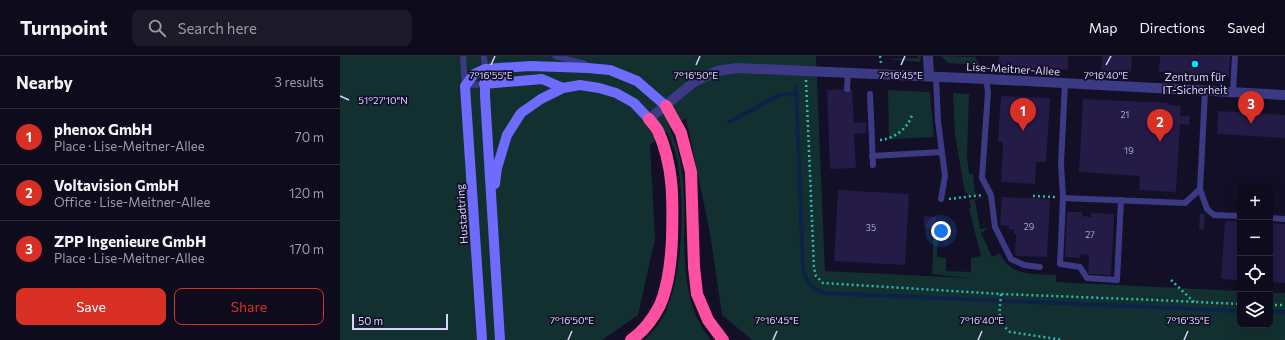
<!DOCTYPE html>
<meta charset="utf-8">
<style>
body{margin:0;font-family:Commissioner,sans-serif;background:#1c1929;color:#f1f3f6}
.controls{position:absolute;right:12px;bottom:12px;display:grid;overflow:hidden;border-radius:8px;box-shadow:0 4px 16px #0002}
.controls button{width:36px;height:36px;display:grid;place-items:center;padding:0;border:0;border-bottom:1px solid #2e2b3b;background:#0e0b1c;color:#f1f3f6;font:20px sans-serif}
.scale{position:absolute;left:12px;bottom:10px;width:96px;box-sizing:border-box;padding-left:4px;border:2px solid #d9d4ff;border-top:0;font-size:11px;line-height:14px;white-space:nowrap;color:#d9d4ff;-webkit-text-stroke:3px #130f26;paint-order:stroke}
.you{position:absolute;left:601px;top:175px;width:14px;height:14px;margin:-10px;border:3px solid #fff;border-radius:50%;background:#1a73e8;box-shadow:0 0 0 6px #1a73e833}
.badge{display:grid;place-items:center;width:26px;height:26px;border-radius:50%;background:#d93025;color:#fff;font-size:13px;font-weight:700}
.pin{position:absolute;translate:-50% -33px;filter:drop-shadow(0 1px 2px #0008)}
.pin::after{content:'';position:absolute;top:21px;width:14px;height:12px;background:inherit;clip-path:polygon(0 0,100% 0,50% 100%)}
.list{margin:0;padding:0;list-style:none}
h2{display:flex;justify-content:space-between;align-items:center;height:52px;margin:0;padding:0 16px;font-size:17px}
h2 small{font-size:13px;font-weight:400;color:#9b9ba3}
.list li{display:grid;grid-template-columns:26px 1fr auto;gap:12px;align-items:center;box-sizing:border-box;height:56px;padding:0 16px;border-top:1px solid #2e2b3b}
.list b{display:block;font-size:15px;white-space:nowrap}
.list p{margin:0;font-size:13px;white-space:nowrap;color:#9b9ba3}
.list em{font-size:13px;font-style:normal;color:#9b9ba3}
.actions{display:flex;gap:8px;padding:12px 16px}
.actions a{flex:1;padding:9px 0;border:1px solid #d93025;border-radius:8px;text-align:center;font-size:14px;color:#d93025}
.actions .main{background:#d93025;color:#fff}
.icon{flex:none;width:22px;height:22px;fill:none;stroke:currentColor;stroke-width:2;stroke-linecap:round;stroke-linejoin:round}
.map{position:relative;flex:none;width:945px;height:284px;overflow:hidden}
header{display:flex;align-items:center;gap:24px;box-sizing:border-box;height:56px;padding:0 20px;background:#0e0b1c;border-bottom:1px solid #2e2b3b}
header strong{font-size:19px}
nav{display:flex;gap:22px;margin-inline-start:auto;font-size:14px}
.search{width:280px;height:36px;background:#1c1929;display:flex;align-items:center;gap:10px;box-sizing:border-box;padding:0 14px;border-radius:8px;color:#9b9ba3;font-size:15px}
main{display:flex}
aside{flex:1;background:#0e0b1c}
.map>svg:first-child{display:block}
.green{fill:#12302f}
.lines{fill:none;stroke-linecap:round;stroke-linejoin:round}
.stream{stroke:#0c2248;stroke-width:4}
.building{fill:#241b47}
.path{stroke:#2fb8b0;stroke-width:2.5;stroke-dasharray:2 3;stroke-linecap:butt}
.lane{stroke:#3d3a85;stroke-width:6}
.street{stroke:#3d3a85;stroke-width:10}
.secondary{stroke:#6f6bff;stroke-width:10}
.highway{stroke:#ff4fa3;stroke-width:12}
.ticks{fill:none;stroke:#d9d4ff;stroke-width:1.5}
.poi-dot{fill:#00e5ff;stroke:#130f26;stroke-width:1.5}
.labels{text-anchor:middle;stroke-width:3.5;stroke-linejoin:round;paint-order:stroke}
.number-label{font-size:9px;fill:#aca6d1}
.street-label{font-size:11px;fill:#d9d4ff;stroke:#130f26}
.poi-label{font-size:11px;fill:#d9d4ff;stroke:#130f26}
.ticks-label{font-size:10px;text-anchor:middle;fill:#d9d4ff;stroke:#130f26;stroke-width:3.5;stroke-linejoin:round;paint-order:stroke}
</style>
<header>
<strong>Turnpoint</strong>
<div class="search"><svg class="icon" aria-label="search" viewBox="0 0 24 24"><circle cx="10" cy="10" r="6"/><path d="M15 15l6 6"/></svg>Search here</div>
<nav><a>Map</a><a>Directions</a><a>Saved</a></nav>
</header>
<main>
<aside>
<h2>Nearby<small>3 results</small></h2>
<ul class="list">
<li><span class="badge">1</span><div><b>phenox GmbH</b><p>Place · Lise-Meitner-Allee</p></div><em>70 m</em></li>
<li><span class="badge">2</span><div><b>Voltavision GmbH</b><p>Office · Lise-Meitner-Allee</p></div><em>120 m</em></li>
<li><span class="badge">3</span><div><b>ZPP Ingenieure GmbH</b><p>Place · Lise-Meitner-Allee</p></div><em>170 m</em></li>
</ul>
<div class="actions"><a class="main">Save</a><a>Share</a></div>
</aside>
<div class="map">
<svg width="945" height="284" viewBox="0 0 945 284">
<rect width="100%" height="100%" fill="#130f26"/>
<!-- green -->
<path class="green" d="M 0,0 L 476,0 L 485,215 L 630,222 L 592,218 L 594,173 L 598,173 L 597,201 L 606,202 L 606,215 L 631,216 L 631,202 L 641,200 L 629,153 L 631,152 L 629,144 L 644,141 L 635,144 L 640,173 L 649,172 L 641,177 L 652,201 L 660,197 C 670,221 694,218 716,219 L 716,226 L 900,235 L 900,269 L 930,269 L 930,237 L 945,237 L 945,284 L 412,284 L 382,259 L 370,177 L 346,62 L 330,73 C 362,139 323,226 371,284 L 304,284 C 313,276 321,266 326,255 C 343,216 345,146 337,104 C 335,94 331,85 327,76 L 310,89 L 315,183 L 298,259 L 262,284 L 0,284 Z
M 578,0 L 581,0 L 580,6 L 546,3 L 578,2 Z
M 601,0 L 635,1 L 640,9 L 608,7 Z
M 548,34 L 590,36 L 594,81 L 549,83 Z
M 613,37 L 629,38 L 627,100 L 629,118 L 633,118 L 635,138 L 628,140 L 627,136 L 625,137 L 615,79 Z"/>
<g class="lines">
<!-- stream -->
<path class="stream" d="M 456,31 L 463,213 C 466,226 471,233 484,237 L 900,255
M 389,66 L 440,39 L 456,37
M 930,256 L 945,256"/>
</g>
<!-- building -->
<path class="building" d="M 659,0 L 728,0 L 728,14 L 658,10 Z
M 762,0 L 792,0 L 791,17 L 761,15 Z
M 820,0 L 890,0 L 889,20 L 819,16 Z
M 512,33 L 514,67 L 526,66 L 526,77 L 514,78 L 516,112 L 490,113 L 487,34 Z
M 661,40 L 710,42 L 706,106 L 696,106 L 695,128 L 661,126 L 663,86 L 658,86 Z
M 743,43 L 829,47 L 829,49 L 841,50 L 840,60 L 850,60 L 849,69 L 840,68 L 836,136 L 799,134 L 800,120 L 739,116 Z
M 878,55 L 945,59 L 945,82 L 877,78 Z
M 498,134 L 569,138 L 565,209 L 494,205 Z
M 662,141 L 710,143 L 707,201 L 677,200 L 675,198 L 676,178 L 674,178 L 674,173 L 669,173 L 669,170 L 660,169 Z
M 727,156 L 742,156 L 742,160 L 751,161 L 751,157 L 774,158 L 771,219 L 748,218 L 749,199 L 740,198 L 740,202 L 725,201 Z
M 860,158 L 865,158 L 864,174 L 859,173 Z
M 584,160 L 596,161 L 595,172 L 584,171 Z
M 885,165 L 900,165 L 900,224 L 881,223 Z
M 930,167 L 945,168 L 945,227 L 930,226 Z"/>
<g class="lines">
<!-- path -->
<path class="path" d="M 540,0 L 541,7
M 466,24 L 474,212 L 476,220 L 483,227 L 661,238 L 815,244 L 900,248
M 540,84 C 554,83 568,72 572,59
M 693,140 L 715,141
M 609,143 L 642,139
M 831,224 L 854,246
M 661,238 C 660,254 656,264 670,276 L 723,284
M 930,249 L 945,249"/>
<!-- lane -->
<path class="lane" d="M 123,0 L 125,30 L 144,28
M 144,0 L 145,13
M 215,0 L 245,8
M 596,21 L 598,65 L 605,120 L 601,143
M 646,23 L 648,36 L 642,122 L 651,139 L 655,171 L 671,203 L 684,209 L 700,211
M 725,27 L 721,107 L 723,142 L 720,208 L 740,211 L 747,222 L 777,224 L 781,144
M 507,33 L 508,17
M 865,35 L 860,133 L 867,153 L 874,159 L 900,160
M 893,36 L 895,0
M 530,38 L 533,109
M 532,100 L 601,96
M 723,142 L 845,147 L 860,133
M 930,162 L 945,163"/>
<!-- street -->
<path class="street" d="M 588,0 L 589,20
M 309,63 L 354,26 L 377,15 L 397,12 L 646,23 L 945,39"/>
<!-- secondary -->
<path class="secondary" d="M 145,13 L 145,40 L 160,284
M 144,28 L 202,23 L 223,32
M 155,128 L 157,112 L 167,79 L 181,57 L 201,43 L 223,32 L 240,29 L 259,32 L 276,37 L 294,47 L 309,63
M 142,284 L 125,30 L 134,18 L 145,13 L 191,10 L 248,12 L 270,14 L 297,25 L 326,50"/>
<!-- highway -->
<path class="highway" d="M 326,50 L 341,77 L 351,116 L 354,211 L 357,238 L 368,264 L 383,284
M 291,284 C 304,275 313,263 320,249 C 329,228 331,205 332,183 C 333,146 334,110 318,75 C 316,71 312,67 309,63"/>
</g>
<!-- ticks -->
<path class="ticks" d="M 151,9 L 155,0M 356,9 L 360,0M 561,9 L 565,0M 766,9 L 771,0M 0,40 L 9,44M 228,284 L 232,275M 433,284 L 437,275M 638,284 L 642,275M 844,284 L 848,275"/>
<!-- markers -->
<circle class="poi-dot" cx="855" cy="8" r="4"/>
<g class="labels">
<!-- number labels -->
<g class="number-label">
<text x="785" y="62">21</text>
<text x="789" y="98">19</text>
<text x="689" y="174">29</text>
<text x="531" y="175">35</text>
<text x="750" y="182">27</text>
</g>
<!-- street labels -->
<g class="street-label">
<text transform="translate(673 13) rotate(3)" y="4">Lise-Meitner-Allee</text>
<text transform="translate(122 158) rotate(-94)" y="4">Hustadtring</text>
</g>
<!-- poi labels -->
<g class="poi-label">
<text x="855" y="25">Zentrum für<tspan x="855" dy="13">IT-Sicherheit</tspan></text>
</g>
</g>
<g class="ticks-label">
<text x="356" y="23">7°16'50"E</text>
<text x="561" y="23">7°16'45"E</text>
<text x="766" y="23">7°16'40"E</text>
<text x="151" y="23">7°16'55"E</text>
<text x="43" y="48">51°27'10"N</text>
<text x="232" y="268">7°16'50"E</text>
<text x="437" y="268">7°16'45"E</text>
<text x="642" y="268">7°16'40"E</text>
<text x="848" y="268">7°16'35"E</text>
</g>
</svg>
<div class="controls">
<button>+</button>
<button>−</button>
<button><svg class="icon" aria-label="locate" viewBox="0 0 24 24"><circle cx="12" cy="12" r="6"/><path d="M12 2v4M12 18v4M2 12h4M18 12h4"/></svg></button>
<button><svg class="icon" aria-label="layers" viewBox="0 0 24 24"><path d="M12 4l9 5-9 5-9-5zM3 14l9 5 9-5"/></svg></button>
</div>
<div class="scale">50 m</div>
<div class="you"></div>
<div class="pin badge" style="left:683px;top:75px">1</div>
<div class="pin badge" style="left:820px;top:86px">2</div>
<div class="pin badge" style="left:911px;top:68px">3</div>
</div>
</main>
